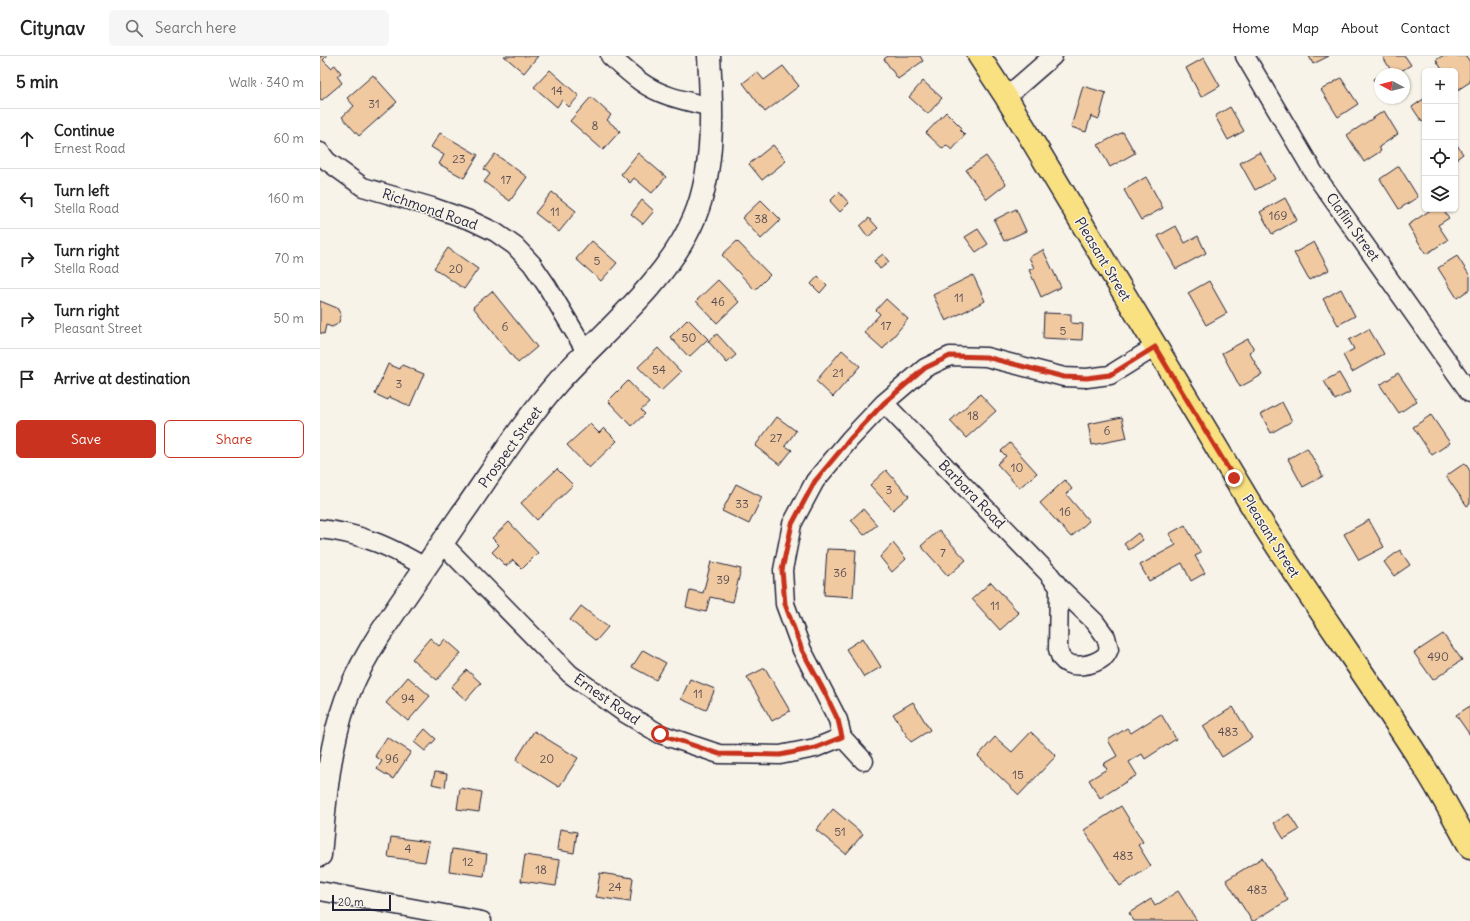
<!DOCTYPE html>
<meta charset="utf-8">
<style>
body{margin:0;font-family:Delius,sans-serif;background:#f6f6f6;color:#222}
.controls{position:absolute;right:12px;top:12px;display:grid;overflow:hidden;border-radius:6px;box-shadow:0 1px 3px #0004}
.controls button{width:36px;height:36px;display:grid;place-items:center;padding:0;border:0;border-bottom:1px solid #e0e0e0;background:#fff;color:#222;font:20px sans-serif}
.compass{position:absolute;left:1054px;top:12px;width:36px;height:36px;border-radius:50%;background:#fff;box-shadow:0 1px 3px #0004;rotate:277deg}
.scale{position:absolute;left:12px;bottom:10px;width:59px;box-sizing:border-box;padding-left:4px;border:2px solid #22223b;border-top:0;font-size:11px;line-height:14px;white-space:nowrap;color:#22223b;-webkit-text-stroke:3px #f7f3e8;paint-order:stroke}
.stop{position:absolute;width:12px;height:12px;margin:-9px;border:3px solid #c8321e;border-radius:50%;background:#fff}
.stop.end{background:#c8321e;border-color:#fff;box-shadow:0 1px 4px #0008}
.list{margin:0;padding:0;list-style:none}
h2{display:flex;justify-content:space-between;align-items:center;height:52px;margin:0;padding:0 16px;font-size:17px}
h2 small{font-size:13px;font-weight:400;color:#767676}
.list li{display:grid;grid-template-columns:26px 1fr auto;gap:12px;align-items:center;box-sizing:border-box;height:60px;padding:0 16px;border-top:1px solid #e0e0e0}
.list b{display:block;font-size:15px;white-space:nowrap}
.list p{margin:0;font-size:13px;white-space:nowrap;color:#767676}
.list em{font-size:13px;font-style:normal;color:#767676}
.actions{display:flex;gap:8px;padding:12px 16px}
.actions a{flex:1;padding:9px 0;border:1px solid #c8321e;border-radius:6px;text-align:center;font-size:14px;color:#c8321e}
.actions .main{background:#c8321e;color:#fff}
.icon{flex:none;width:22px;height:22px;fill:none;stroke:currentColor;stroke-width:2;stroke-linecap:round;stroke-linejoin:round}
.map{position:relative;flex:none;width:1150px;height:865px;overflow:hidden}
header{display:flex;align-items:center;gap:24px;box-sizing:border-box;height:56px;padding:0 20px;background:#fff;border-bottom:1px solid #e0e0e0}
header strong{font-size:19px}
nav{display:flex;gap:22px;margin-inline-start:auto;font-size:14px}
.search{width:280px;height:36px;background:#f6f6f6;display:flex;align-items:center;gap:10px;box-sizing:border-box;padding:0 14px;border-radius:6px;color:#767676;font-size:15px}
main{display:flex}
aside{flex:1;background:#fff}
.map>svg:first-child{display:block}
.building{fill:#f0c9a0;stroke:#22223b}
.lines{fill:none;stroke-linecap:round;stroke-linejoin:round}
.street-casing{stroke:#22223b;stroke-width:21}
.secondary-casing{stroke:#22223b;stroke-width:25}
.primary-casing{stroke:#22223b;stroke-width:25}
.street{stroke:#f7f3e8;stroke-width:18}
.secondary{stroke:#f7f3e8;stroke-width:22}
.primary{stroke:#f9e181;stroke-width:22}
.route{stroke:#c8321e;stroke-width:5}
.labels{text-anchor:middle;stroke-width:3;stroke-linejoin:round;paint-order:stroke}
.number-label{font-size:12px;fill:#564c54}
.street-label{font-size:14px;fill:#22223b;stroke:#f7f3e8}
</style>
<header>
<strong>Citynav</strong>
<div class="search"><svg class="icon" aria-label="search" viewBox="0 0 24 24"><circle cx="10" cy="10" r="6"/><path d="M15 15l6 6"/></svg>Search here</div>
<nav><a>Home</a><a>Map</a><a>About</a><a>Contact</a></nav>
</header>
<main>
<aside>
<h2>5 min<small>Walk · 340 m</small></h2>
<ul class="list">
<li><svg class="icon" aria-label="ahead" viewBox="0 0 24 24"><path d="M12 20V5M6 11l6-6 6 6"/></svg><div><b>Continue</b><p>Ernest Road</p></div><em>60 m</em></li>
<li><svg class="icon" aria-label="left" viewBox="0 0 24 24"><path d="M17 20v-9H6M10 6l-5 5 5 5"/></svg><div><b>Turn left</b><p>Stella Road</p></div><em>160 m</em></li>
<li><svg class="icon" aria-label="right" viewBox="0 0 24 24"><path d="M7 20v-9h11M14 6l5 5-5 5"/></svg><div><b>Turn right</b><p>Stella Road</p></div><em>70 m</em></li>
<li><svg class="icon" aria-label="right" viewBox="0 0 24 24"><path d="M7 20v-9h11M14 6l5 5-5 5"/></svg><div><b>Turn right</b><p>Pleasant Street</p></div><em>50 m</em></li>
<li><svg class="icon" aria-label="arrive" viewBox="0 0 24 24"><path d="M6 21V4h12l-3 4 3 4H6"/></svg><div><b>Arrive at destination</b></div></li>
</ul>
<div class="actions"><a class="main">Save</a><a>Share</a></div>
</aside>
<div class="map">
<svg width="1150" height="865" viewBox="0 0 1150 865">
<rect width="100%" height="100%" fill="#f7f3e8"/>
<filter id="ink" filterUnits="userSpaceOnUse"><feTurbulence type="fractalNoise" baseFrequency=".025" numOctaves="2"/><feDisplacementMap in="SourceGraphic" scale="8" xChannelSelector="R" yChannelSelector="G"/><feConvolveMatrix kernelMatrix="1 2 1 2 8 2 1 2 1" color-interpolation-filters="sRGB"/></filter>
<g filter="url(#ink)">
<!-- building -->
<path class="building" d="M 0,0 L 7,0 L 3,4 L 11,12 L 15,9 L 21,17 L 17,20 L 22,27 L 2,44 L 0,43 Z
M 184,0 L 218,0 L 204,17 Z
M 568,0 L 600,0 L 603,5 L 578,23 L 564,3 Z
M 989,0 L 1009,0 L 993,8 Z
M 1066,0 L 1085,0 L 1091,9 L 1076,18 L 1073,18 L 1063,1 Z
M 1122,0 L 1146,0 L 1150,6 L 1150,26 L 1136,35 L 1135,15 L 1123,15 L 1116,4 Z
M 884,2 L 900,30 L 881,41 L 866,12 Z
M 463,10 L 479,30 L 445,56 L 423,27 L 437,16 L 444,24 Z
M 230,14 L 259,40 L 249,51 L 242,44 L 237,51 L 214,31 Z
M 53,19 L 77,46 L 39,80 L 22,61 L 34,50 L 27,42 Z
M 1060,19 L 1060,35 L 1053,23 Z
M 1021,22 L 1038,48 L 1018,61 L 1001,34 Z
M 603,25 L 622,42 L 608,58 L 589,41 Z
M 763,30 L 786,37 L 779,63 L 771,60 L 766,76 L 751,71 Z
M 271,41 L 291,59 L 287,64 L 300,75 L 283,94 L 250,65 Z
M 1105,42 L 1105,64 L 1102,66 L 1092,51 Z
M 910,51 L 924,75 L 908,84 L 895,60 Z
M 1064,55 L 1078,78 L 1059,91 L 1061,95 L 1044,106 L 1027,79 Z
M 626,56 L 642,72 L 640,74 L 645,79 L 632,94 L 626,89 L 623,93 L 606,77 Z
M 803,76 L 815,97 L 790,111 L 778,89 Z
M 120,77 L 158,99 L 144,122 L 119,108 L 124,99 L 111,91 Z
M 1135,86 L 1143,98 L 1135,104 Z
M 453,89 L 466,105 L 442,124 L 429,108 Z
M 940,96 L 955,123 L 935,134 L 920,107 Z
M 318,97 L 346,121 L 332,137 L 314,122 L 310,127 L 301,118 Z
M 175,98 L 207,121 L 190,145 L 164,126 L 170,118 L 164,113 Z
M 666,100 L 686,128 L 667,143 L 646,114 Z
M 1079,110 L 1098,141 L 1079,153 L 1060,123 Z
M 826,121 L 843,152 L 821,164 L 804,134 Z
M 232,136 L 256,155 L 239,176 L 215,157 Z
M 519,136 L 529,147 L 520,156 L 510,145 Z
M 965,142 L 977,164 L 952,178 L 940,156 Z
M 322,144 L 334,155 L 323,168 L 311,158 Z
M 441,144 L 461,164 L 441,183 L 422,162 Z
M 696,153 L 706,175 L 684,185 L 674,164 Z
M 1112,153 L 1123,153 L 1129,162 L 1118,169 L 1128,184 L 1106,198 L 1088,169 Z
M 549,162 L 558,172 L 548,181 L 540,170 Z
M 856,170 L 865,187 L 878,180 L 886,197 L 856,213 L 838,180 Z
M 658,173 L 668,188 L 656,196 L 645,181 Z
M 272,185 L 297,207 L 281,225 L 256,203 Z
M 417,185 L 450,219 L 435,234 L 402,199 Z
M 994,186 L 1009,214 L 989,224 L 974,197 Z
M 128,192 L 158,213 L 144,233 L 114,212 Z
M 723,194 L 741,231 L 721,241 L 709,214 L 714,212 L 709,201 Z
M 563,198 L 569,206 L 560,213 L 554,205 Z
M 1137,200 L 1150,220 L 1150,233 L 1137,242 L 1118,212 Z
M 653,219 L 665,245 L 626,265 L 613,239 Z
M 498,220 L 507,229 L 500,237 L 491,228 Z
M 398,224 L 419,246 L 397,267 L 376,245 Z
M 889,225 L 907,257 L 886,269 L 868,237 Z
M 1021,233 L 1035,260 L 1018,269 L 1003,243 Z
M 172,235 L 217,291 L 198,307 L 153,251 Z
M 566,243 L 588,263 L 563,293 L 544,276 L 560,258 L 556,254 Z
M 0,245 L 17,252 L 21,259 L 19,266 L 16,269 L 12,271 L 6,269 L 4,278 L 0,277 Z
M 724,257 L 751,258 L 751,267 L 763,268 L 762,284 L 723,282 Z
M 368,263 L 388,283 L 369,301 L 350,281 Z
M 1049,273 L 1064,298 L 1032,316 L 1023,299 L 1034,293 L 1029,284 Z
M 397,278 L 416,299 L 407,307 L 388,285 Z
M 928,283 L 934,293 L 929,296 L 942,319 L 920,331 L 902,297 Z
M 338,292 L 361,316 L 341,335 L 318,311 Z
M 522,294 L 540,310 L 513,341 L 496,325 Z
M 68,308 L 80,313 L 82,309 L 104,318 L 90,350 L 69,341 L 68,344 L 55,338 Z
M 1019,317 L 1030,336 L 1015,344 L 1004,325 Z
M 1078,317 L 1097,345 L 1079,357 L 1060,329 Z
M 308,325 L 329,347 L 321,354 L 325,358 L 312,370 L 288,345 Z
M 660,338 L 676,355 L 646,382 L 630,365 Z
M 962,346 L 972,365 L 951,377 L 941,358 Z
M 1111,359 L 1130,387 L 1112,399 L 1093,371 Z
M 457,361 L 476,375 L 465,390 L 472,394 L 460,409 L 435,390 Z
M 802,361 L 807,382 L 772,389 L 768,368 Z
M 270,368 L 279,377 L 284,372 L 297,385 L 269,412 L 247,389 Z
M 690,387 L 717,417 L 699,432 L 677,408 L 686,400 L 681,395 Z
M 987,392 L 1003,420 L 983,431 L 968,403 Z
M 1145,407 L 1150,415 L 1150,448 L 1147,450 L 1126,420 Z
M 237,413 L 253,429 L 217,464 L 201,447 Z
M 566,414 L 589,440 L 573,454 L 550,429 Z
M 745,424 L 752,433 L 746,438 L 769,465 L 751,481 L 720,447 Z
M 416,428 L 442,441 L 429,468 L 402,455 Z
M 543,453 L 557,469 L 544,479 L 531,464 Z
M 1049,464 L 1064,491 L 1039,504 L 1024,478 Z
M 189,466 L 218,497 L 202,513 L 193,504 L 186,510 L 172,496 L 179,489 L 172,482 Z
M 865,469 L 881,497 L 875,500 L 885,517 L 871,525 L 862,507 L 829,525 L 820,509 L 856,489 L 849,478 Z
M 619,474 L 646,504 L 628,520 L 601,490 Z
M 818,477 L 823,484 L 809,494 L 804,488 Z
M 573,487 L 586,503 L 572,516 L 560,501 Z
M 507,493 L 536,494 L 533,541 L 504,539 Z
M 1080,494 L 1090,509 L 1074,520 L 1064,506 Z
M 391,506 L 421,513 L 413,546 L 390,541 L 386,556 L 366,551 L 370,534 L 383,537 Z
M 671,526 L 699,557 L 680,574 L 652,543 Z
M 261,550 L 288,571 L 276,585 L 250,564 Z
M 1123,578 L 1142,604 L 1113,624 L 1094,597 Z
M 110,582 L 119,590 L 125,583 L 141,597 L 117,624 L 92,603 Z
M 543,582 L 561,611 L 544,621 L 526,593 Z
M 323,594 L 346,607 L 336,624 L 312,611 Z
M 445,612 L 470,655 L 452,665 L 427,621 Z
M 147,614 L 161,627 L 146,644 L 131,631 Z
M 88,621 L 110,640 L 88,665 L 66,647 Z
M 370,623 L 395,633 L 386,654 L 361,643 Z
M 593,646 L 610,674 L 591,686 L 573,658 Z
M 1150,650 L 1150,679 L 1136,659 Z
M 913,651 L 932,682 L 902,701 L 883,670 Z
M 841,658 L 856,683 L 825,703 L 822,698 L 809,706 L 817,719 L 780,742 L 769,724 L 787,713 L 783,708 L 797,700 L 788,684 L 807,672 L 811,677 Z
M 105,673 L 116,683 L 105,695 L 94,686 Z
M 214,675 L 258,702 L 239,731 L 196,704 Z
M 711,676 L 736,700 L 699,739 L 658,700 L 675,681 L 692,696 Z
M 67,681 L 91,696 L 73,723 L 57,713 L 62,705 L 55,700 Z
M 115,716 L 127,718 L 125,731 L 112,728 Z
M 140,732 L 162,736 L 159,756 L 137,753 Z
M 801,750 L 823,786 L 818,789 L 831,810 L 800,830 L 764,774 Z
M 513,753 L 543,778 L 526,798 L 496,774 Z
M 969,758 L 979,774 L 964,783 L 954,767 Z
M 240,773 L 257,776 L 254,797 L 237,794 Z
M 71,781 L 109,786 L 105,806 L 68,801 Z
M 132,793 L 167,798 L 164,820 L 129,815 Z
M 205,799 L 240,804 L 236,830 L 201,825 Z
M 942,802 L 968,844 L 934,865 L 932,865 L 906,824 Z
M 280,817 L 313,822 L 310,846 L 276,841 Z
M 858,835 L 877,865 L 814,865 L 809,857 L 831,843 L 835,850 Z"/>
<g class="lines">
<!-- street casing -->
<g class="street-casing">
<path id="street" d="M 290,0 C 300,9 310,18 321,26 C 342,41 367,45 391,51
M 925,0 L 994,117 L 1150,337
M 686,41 L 733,0
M 0,96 L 7,105 L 43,131 L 112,151 L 152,165 L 175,176 L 195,190 L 212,208 L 227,230 L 267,297
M 564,347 L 729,518 L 739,531 L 738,593 C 739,596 740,600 741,602 C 751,615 774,609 784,601 C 787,599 788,595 789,593 L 786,581 L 775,566 L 739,531
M 0,473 C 17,475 33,478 49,484 C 69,490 87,501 105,511
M 122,487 L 250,618 L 303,656 L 340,678 L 399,698 L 460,699 L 495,692 L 522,681
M 544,705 L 522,681 L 518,664 L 482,594 L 465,548 L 463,514 L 472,468 L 495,425 L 530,383 L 564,347 L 605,312 L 630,300 L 666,301 L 744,321 L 767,322 L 790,319 L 835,291
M 0,835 L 162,865"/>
</g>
<!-- secondary casing -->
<g class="secondary-casing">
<path id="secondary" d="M 0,799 C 5,747 8,694 26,644 C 39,609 59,579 80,548 C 100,519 120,490 140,461 C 172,416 202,367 238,326 C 284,275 349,224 375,160 C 395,111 392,51 389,0"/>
</g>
<!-- primary casing -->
<g class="primary-casing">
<path id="primary" d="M 659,0 L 686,41 L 939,462 C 993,548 1054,630 1108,717 C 1123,741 1136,766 1150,791"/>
</g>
<!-- street -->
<use href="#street" class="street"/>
<!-- secondary -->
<use href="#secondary" class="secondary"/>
<!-- primary -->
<use href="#primary" class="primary"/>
</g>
</g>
<g class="lines" filter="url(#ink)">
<!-- route -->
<path class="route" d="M 340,678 L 399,698 L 460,699 L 495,692 L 522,681 L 518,664 L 505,637 L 482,594 L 465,548 L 462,514 L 472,468 L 495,425 L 530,383 L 564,347 L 605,312 L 630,300 L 666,301 L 744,321 L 767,322 L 790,319 L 835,291 L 914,422"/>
</g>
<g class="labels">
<!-- number labels -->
<g class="number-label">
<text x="237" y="39">14</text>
<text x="54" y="52">31</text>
<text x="275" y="74">8</text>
<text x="139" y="107">23</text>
<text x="186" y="128">17</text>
<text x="235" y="160">11</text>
<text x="958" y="164">169</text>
<text x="441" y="167">38</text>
<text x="277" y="209">5</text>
<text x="136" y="217">20</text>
<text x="639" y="246">11</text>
<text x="398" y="250">46</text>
<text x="566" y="274">17</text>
<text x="185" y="275">6</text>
<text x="743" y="279">5</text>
<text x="369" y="286">50</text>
<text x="339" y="318">54</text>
<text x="518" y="321">21</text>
<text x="79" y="332">3</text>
<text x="653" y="364">18</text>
<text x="787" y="379">6</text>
<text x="456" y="386">27</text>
<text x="697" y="416">10</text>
<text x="569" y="438">3</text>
<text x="422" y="452">33</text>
<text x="745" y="460">16</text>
<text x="623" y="501">7</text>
<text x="520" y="521">36</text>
<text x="403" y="528">39</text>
<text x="675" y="554">11</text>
<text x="1118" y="605">490</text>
<text x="378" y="642">11</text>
<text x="88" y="647">94</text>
<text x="908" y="680">483</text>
<text x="72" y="707">96</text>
<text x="227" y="707">20</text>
<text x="698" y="723">15</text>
<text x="520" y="780">51</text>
<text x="88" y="797">4</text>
<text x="803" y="804">483</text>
<text x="148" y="810">12</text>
<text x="221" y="818">18</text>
<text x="295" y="835">24</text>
<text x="937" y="838">483</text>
</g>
<!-- street labels -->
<g class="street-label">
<text transform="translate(110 153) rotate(19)" y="5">Richmond Road</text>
<text transform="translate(1033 171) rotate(54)" y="5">Claflin Street</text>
<text transform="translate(783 203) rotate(59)" y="5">Pleasant Street</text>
<text transform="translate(190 391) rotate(-54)" y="5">Prospect Street</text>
<text transform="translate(652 438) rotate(46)" y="5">Barbara Road</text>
<text transform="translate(951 480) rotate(58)" y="5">Pleasant Street</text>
<text transform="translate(287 643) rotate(35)" y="5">Ernest Road</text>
</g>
</g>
</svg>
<div class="controls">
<button>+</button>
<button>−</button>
<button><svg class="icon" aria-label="locate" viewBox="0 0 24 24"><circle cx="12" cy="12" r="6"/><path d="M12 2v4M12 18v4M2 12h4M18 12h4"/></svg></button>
<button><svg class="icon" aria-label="layers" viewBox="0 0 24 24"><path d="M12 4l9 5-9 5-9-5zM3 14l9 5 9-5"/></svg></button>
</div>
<svg class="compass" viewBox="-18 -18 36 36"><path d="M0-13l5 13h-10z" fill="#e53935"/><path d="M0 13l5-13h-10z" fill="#767676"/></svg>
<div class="scale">20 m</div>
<div class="stop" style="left:340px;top:678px"></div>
<div class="stop end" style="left:914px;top:422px"></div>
</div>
</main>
